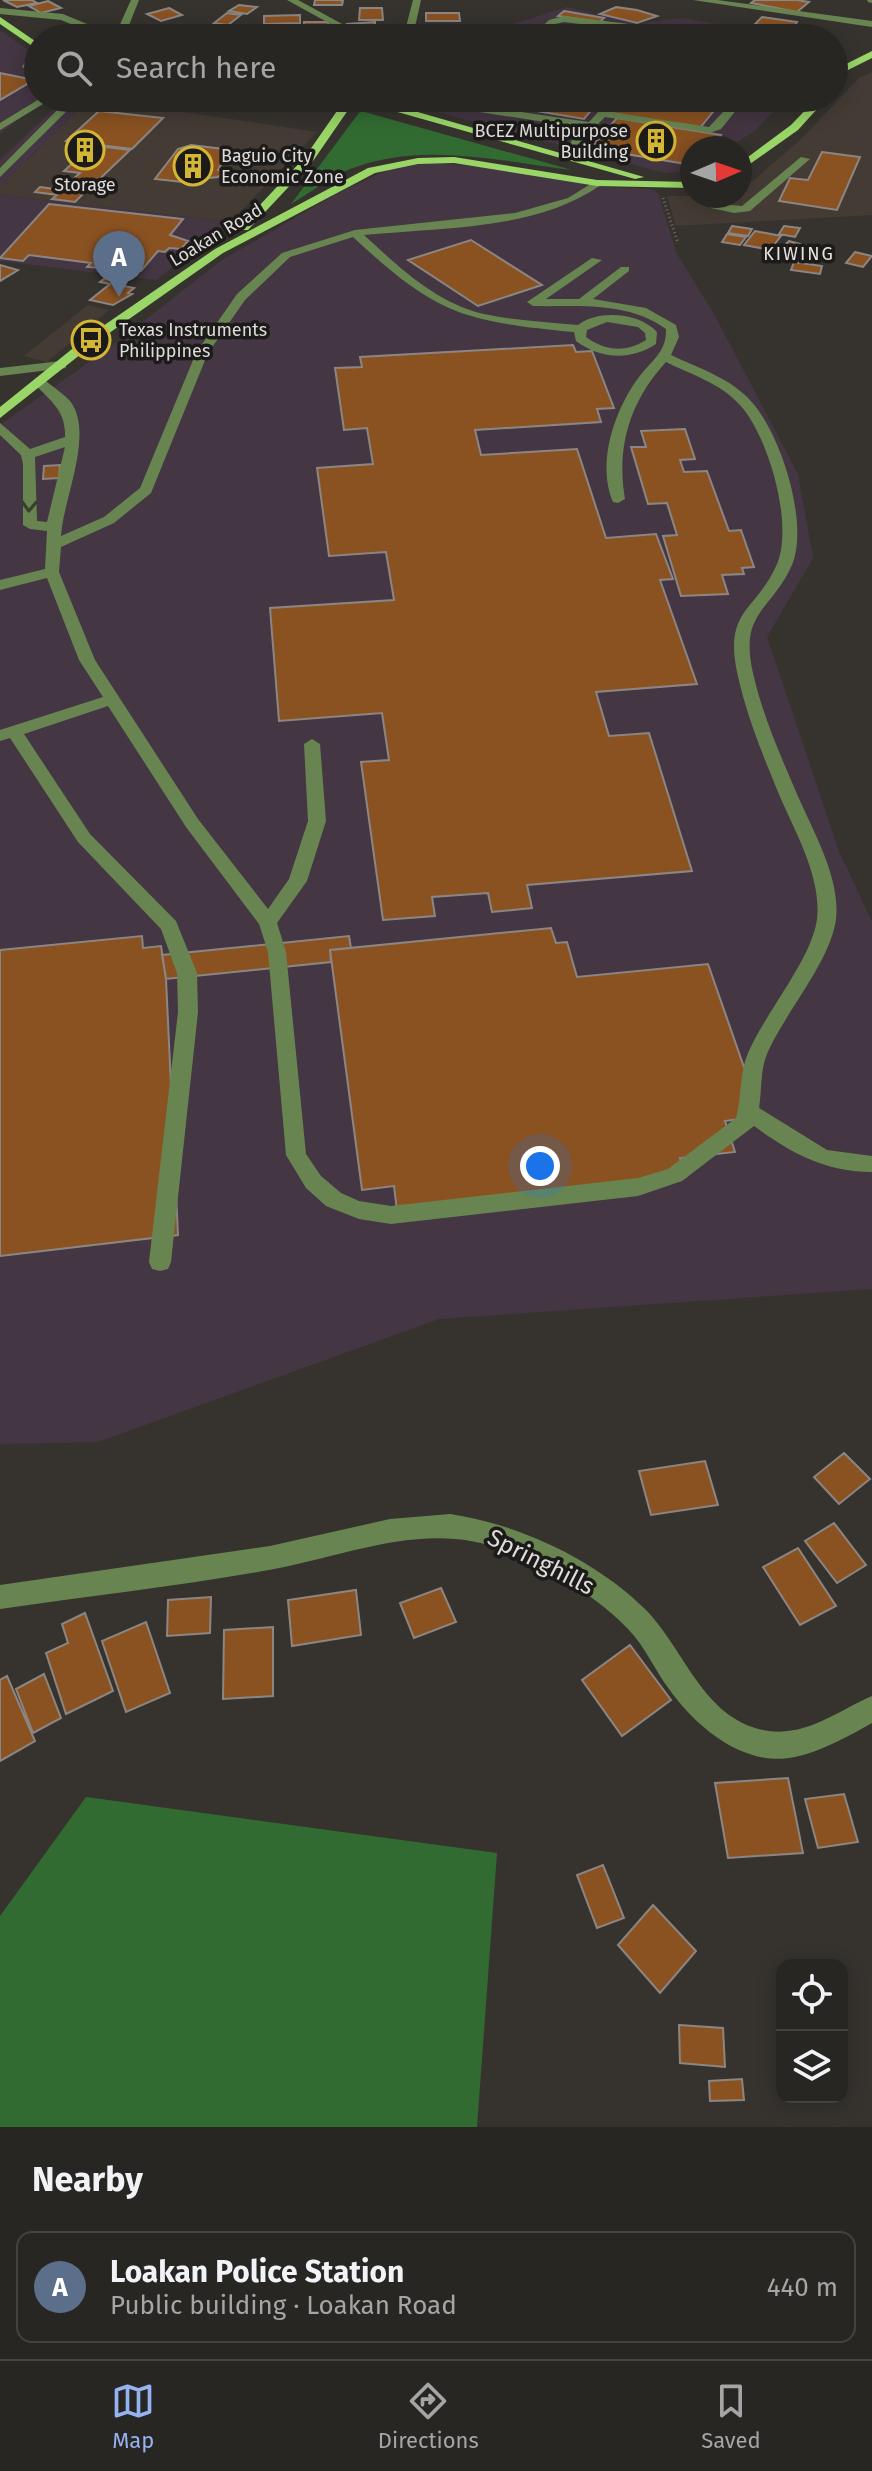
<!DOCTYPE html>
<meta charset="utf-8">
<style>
body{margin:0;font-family:"Fira Sans",sans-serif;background:#343230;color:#f1f3f6}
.controls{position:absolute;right:24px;bottom:24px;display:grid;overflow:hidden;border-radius:16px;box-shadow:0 4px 20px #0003}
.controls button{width:72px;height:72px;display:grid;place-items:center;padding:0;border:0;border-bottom:2px solid #444341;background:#282623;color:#f1f3f6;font:40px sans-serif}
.compass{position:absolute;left:680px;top:136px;width:72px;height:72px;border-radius:50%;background:#282623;box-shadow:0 4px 20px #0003;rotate:88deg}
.you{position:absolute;left:540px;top:1166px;width:28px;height:28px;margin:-20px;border:6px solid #fff;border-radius:50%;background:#1a73e8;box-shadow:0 0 0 12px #1a73e833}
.badge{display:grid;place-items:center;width:52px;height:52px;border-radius:50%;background:#95b2f1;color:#fff;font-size:26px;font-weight:700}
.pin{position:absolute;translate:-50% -66px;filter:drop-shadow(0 2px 4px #0008)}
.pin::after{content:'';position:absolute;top:42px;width:28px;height:24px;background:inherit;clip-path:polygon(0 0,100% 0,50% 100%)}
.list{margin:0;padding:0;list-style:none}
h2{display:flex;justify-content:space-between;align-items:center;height:104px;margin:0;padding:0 32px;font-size:34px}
h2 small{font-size:26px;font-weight:400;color:#a5a5a6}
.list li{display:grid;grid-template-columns:52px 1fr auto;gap:24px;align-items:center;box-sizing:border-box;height:112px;margin:0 16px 16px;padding:0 16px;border:2px solid #444341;border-radius:16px}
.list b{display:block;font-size:30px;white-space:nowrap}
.list p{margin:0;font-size:26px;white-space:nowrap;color:#a5a5a6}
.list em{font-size:26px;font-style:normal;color:#a5a5a6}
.icon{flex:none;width:44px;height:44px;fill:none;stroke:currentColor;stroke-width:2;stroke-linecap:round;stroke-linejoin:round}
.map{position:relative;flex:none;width:872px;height:2127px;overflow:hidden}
.search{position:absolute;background:#282623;box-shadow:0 4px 20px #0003;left:24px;right:24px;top:24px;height:88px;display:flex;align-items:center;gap:20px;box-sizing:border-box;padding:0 28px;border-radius:44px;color:#a5a5a6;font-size:30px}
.sheet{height:232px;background:#282623}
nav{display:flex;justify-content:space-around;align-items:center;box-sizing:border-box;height:112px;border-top:2px solid #444341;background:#282623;font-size:22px;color:#a5a5a6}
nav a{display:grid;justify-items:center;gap:4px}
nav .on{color:#95b2f1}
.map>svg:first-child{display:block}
.built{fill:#443c34}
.industrial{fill:#443643}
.green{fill:#326b32}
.building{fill:#8b5221;stroke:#8b8683;stroke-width:2}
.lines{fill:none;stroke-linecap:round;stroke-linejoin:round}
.path{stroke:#6d6a67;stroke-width:3;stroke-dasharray:1 3;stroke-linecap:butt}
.minor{fill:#688551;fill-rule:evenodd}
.major{fill:#9ad667;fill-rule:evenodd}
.oneway{stroke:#37402d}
.labels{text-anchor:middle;stroke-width:7;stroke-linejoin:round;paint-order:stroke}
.far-poi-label{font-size:18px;fill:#dedcda;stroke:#1c1b19;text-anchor:start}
.far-street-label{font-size:18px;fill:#dedcda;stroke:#1c1b19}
.far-neighbourhood-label{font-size:18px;letter-spacing:2px;fill:#e7e3de;stroke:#1c1b19}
.near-street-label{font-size:24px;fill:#dedcda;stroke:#1c1b19}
</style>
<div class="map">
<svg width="872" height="2127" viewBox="0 0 872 2127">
<rect width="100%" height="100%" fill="#36332f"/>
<!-- built -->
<path class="built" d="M 872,72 L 872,215 L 676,226 L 667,196 L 740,196 L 740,192 L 801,139 L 859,78 Z
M 90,98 L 317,132 L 230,222 L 0,195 L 0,187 Z
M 88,305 L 109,310 L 47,362 L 24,356 Z"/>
<!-- industrial -->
<path class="industrial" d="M 567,7 L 636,24 L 681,18 L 803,38 L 415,38 L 420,32 L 491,31 Z
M 0,30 L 38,57 L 38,98 L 45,98 L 0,134 Z
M 65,98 L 90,98 L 0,187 L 0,160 Z
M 385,98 L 786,98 L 758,128 L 729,148 L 692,148 L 692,170 L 665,173 Z
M 431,163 L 478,166 L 606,187 L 651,189 L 658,193 L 676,252 L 714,314 L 798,474 L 813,558 L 767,637 L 839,851 L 872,922 L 872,1289 L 439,1319 L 98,1442 L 0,1444 L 0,425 L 109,348 L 222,260 L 338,193 L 392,168 Z
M 0,195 L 230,222 L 156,280 L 0,261 Z"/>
<!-- green -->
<path class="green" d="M 361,110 L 361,111 L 572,170 C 498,161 422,141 350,169 C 330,177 310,193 291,204 Z
M 86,1797 L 497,1853 L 477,2127 L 0,2127 L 0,1916 Z"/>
<!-- building -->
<path class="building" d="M 3,0 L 32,0 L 37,3 L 17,7 Z
M 315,0 L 339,0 L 343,1 L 342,5 L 314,5 Z
M 755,0 L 797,0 L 809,2 L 797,12 L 751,3 Z
M 48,1 L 61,8 L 41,13 L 29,6 Z
M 239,5 L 257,7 L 247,14 L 229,11 Z
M 616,7 L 637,10 L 657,16 L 637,23 L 600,14 Z
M 169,8 L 182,15 L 161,21 L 147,14 Z
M 360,8 L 382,8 L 383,20 L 359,20 Z
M 564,11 L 604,18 L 600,22 L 558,16 Z
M 227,13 L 241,15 L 228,25 L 214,23 Z
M 426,13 L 459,13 L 460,21 L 426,21 Z
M 300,15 L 300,23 L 264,24 L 264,16 Z
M 762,17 L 797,22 L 792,30 L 755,24 Z
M 304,22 L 328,22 L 329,29 L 304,29 Z
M 375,22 L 375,37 L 346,24 Z
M 186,25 L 195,26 L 178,38 L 158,37 Z
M 582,27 L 602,28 L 640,35 L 637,38 L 571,38 Z
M 315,30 L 343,30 L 344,36 L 315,37 Z
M 0,73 L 34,80 L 0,100 Z
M 508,98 L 581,98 L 576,104 L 594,107 L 584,119 L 501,105 Z
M 653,98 L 724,98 L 700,128 L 611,113 L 624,99 L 649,103 Z
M 99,111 L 163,118 L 132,149 L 66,141 Z
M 617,118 L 721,135 L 711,148 L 692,148 L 692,165 L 590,148 Z
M 565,128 L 578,131 L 566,139 L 553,136 Z
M 79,145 L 100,147 L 92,155 L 70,152 Z
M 191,145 L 232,150 L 228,155 L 236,158 L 233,161 L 223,162 L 218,170 L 223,173 L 218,177 L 209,178 L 201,184 L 155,179 L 178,149 Z
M 106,147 L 130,150 L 86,192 L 63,188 L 80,173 L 64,171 L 76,160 L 90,162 Z
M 822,152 L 860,157 L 837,210 L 779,201 L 790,178 L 808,180 Z
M 40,187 L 84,193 L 75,202 L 52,199 L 57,195 L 35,192 Z
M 49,204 L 183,219 L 170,235 L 188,241 L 181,249 L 169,248 L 165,252 L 158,251 L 141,271 L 87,267 L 91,263 L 29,255 L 23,261 L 0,258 Z
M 732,226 L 752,229 L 748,236 L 728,233 Z
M 784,226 L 800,228 L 795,237 L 779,234 Z
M 755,231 L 781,236 L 770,250 L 744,245 Z
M 727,234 L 746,237 L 740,245 L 722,242 Z
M 471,240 L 542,285 L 478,306 L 408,260 Z
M 789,241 L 800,244 L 789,254 L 778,251 Z
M 805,245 L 825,250 L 811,262 L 791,256 Z
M 855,252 L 872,256 L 863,267 L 846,263 Z
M 794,262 L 822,266 L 820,274 L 791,270 Z
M 0,265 L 18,270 L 0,281 Z
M 109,275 L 122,277 L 114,284 L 134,288 L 128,293 L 132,294 L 113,305 L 90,300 L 110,284 L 100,282 Z
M 573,345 L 576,352 L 592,351 L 614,408 L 597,409 L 601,422 L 475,430 L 481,455 L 577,449 L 606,538 L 656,534 L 673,579 L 660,580 L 697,684 L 596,692 L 609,736 L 649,733 L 692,871 L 527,885 L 532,908 L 492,912 L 488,893 L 432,897 L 435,916 L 383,920 L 361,762 L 389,760 L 382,713 L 279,721 L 270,608 L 394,600 L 386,552 L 329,556 L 317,468 L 373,464 L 367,428 L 344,430 L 335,368 L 362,367 L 360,357 Z
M 685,429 L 695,459 L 680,460 L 684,472 L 707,471 L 729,531 L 741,530 L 754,567 L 742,568 L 744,574 L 722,575 L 728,594 L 681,596 L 663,536 L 677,535 L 667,503 L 648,504 L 631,447 L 646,447 L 641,431 Z
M 60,465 L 59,478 L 43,479 L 44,466 Z
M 551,928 L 556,943 L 567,942 L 577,977 L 708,964 L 761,1116 L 725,1121 L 735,1152 L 680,1158 L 686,1177 L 397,1211 L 394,1186 L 362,1190 L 330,950 Z
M 142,936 L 143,948 L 161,946 L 166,979 L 178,1235 L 0,1256 L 0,950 Z
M 349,936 L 351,948 L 330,950 L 331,962 L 166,979 L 162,955 Z
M 844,1453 L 870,1479 L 839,1504 L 814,1477 Z
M 705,1461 L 718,1505 L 651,1515 L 639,1471 Z
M 834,1523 L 866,1565 L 837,1583 L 805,1541 Z
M 798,1548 L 836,1606 L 800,1625 L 763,1567 Z
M 441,1588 L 456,1622 L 414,1638 L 400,1603 Z
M 356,1590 L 361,1635 L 292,1646 L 288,1600 Z
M 211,1597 L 210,1633 L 167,1636 L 168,1600 Z
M 85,1613 L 113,1691 L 66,1714 L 46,1653 L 68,1643 L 62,1624 Z
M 146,1622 L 170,1693 L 126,1712 L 102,1641 Z
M 273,1627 L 273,1696 L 223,1699 L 224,1630 Z
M 630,1645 L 671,1700 L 622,1736 L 582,1680 Z
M 44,1674 L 61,1718 L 33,1733 L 16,1689 Z
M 7,1676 L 35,1741 L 0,1761 L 0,1680 Z
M 788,1778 L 803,1853 L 728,1858 L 715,1783 Z
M 844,1794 L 858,1842 L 818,1848 L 805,1799 Z
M 603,1865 L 624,1918 L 597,1928 L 577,1875 Z
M 653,1905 L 696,1951 L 660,1993 L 618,1945 Z
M 679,2025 L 723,2028 L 725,2067 L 680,2063 Z
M 742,2079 L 744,2100 L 710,2101 L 709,2081 Z"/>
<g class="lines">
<!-- path -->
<path class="path" d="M 663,198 L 678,243"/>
<!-- minor -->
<path class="minor" d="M 131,0 L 139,0 L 126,33 L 117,38 L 105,38 L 61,20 L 0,14 L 0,8 L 63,14 L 111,34 L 117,31 Z
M 287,0 L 298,0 L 368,38 L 356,38 Z
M 413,0 L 421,0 L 415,27 L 406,38 L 396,38 L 406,27 Z
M 693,0 L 717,0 L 872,21 L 872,27 Z
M 867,0 L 872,0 L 872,3 L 868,2 Z
M 564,16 L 670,29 L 697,24 L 767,38 L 745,38 L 697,30 L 670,35 L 564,22 L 555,24 L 540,38 L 530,38 L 549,20 Z
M 25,62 L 38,67 L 38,74 L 22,67 Z
M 41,98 L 53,98 L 0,130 L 0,123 Z
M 69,98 L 80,98 L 0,177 L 0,168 Z
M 467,98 L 477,98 L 474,102 L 480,106 L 589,122 L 611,98 L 622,98 L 610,112 L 709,127 L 736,98 L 746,98 L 721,129 L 710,133 L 605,117 L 563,159 L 558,156 L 584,128 L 473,111 L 463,103 Z
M 801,157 L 810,159 L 750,211 L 734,213 L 711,208 L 703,196 L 714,196 L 719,204 L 742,206 Z
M 597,180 L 601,181 L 601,185 C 534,231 442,227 364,235 C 400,268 436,303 484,314 C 515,321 547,322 578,325 C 599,309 640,313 657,332 L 656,344 C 630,361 600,359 576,341 L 574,332 C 462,321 437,315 353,237 L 290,257 L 245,300 L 208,353 L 151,493 L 114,523 L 61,547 L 59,572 L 95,660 L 198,819 L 268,909 L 289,879 L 308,821 L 304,744 L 312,739 L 320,744 L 326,821 L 307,881 L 277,923 L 286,952 L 306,1154 L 321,1176 L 341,1193 L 359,1201 L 391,1206 L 638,1178 L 668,1169 L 736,1118 C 742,1097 739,1074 748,1053 C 765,1013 812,959 817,919 C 822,877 794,830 778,792 C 762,753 746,714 737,672 C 724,609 757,611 777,564 C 794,524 768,434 739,404 C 720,383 690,374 666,362 C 630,401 616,447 625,499 L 618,503 L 613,502 C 596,463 615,409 639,377 C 651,361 667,352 666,329 C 627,301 578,307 533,306 L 527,302 L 592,258 L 602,260 L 546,299 L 579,299 L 621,267 L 629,267 L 629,271 L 593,299 L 646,308 L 676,325 L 679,337 L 671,355 C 696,367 725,376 746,396 C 779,426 810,522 792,565 C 771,612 739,611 753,673 C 762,713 778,750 794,787 C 810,826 841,876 836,919 C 831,961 784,1014 767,1054 C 760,1071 762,1090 759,1108 L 827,1150 L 872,1156 L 872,1172 C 825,1172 791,1153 754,1126 L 682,1181 L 638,1196 L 391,1224 L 359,1219 L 326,1206 L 306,1188 L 286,1155 L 268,952 L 259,924 L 186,827 L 108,706 L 24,734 L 90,834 L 176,921 L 197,973 L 198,1012 L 171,1262 L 168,1269 L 160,1271 L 152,1269 L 149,1262 L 178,1012 L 177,973 L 161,929 L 78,842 L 10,738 L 0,741 L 0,730 L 103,697 L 79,660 L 47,578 L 0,590 L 0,580 L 45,569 L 47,531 L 30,529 L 23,525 L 23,464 L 21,455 L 0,435 L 0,423 L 30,449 L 65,437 C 66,410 51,402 35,384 L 46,381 C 53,387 64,394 70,401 C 95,433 63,499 61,536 L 104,517 L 140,488 L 196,353 L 237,294 L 282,253 L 355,230 L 515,213 L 568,198 ZM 607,322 L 638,327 L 645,333 L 646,340 C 626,353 605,351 586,337 L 587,330 ZM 65,447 L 47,522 L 37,521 L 35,457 Z
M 61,361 L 66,362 L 66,368 L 0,376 L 0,368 Z
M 450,1514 C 519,1524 596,1560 646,1610 C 686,1651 704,1722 769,1731 C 808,1736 839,1710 872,1696 L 872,1723 C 847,1737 822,1751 795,1757 C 744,1768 696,1727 669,1689 C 654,1669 645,1646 628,1629 C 596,1595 548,1569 506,1551 C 427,1519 348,1556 269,1570 C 180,1586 90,1596 0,1609 L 0,1585 L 270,1546 L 390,1519 Z"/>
<!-- major -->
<path class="major" d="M 0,17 L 38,43 L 38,50 L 0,24 Z
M 872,51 L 872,58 L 846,71 L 834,82 L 834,73 L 840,67 Z
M 346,98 L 369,98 L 644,177 L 635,179 L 355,100 L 313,161 L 248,230 L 240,230 L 240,226 L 305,157 Z
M 817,98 L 827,98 L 798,130 L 740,171 L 740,163 L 791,125 Z
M 454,157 L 597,180 L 692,182 L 692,188 L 597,186 L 454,163 L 418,164 L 375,173 L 223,253 L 95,343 L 0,418 L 0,407 L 87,337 L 215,249 L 368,168 L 418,158 Z"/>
</g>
<!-- one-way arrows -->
<defs><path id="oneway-chevron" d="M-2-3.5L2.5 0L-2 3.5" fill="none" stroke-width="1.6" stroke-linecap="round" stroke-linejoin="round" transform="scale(2)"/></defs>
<use class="oneway" href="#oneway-chevron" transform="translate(29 506) rotate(92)"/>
<!-- icons -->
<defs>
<g id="building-ring" transform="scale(2)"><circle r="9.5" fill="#1c1b19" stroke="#d4b635" stroke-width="1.5"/><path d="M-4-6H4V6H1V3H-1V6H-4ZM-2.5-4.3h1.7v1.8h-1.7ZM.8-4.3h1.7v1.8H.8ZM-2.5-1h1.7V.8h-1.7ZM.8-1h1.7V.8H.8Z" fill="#d4b635"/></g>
<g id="bus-ring" transform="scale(2)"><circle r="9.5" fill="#1c1b19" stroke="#d4b635" stroke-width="1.5"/><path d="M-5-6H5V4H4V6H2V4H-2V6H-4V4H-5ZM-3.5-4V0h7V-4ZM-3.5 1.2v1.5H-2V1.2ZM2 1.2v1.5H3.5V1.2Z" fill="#d4b635"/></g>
</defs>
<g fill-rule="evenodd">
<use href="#building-ring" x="656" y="141"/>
<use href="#building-ring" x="85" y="150"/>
<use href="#building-ring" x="193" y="166"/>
<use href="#bus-ring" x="91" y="340"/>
</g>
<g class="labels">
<!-- far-poi labels -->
<g class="far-poi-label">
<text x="628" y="137" text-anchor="end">BCEZ Multipurpose<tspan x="628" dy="21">Building</tspan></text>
<text x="221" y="162">Baguio City<tspan x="221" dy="21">Economic Zone</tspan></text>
<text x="85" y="191" text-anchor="middle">Storage</text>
<text x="119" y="336">Texas Instruments<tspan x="119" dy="21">Philippines</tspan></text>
</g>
<!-- far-street labels -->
<g class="far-street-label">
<text transform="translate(216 235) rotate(-31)" y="6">Loakan Road</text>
</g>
<!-- far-neighbourhood labels -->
<g class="far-neighbourhood-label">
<text x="799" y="260">KIWING</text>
</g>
<!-- near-street labels -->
<g class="near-street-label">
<text transform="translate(541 1562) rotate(27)" y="8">Springhills</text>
</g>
</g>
</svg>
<div class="controls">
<button><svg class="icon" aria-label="locate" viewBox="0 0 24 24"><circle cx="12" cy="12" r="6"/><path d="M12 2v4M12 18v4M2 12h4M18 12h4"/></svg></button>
<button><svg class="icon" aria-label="layers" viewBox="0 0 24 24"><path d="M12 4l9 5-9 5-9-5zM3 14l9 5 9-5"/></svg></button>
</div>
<svg class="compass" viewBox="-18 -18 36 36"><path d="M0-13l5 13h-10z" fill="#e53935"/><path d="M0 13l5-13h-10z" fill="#a5a5a6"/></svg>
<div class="you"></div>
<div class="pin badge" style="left:119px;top:297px;background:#5c6f8a">A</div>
<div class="search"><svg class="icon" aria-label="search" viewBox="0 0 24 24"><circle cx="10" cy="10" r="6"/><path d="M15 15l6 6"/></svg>Search here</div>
</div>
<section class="sheet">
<h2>Nearby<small></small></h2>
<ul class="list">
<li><span class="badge" style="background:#5c6f8a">A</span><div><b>Loakan Police Station</b><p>Public building · Loakan Road</p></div><em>440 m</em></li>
</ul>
</section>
<nav>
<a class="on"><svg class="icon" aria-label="map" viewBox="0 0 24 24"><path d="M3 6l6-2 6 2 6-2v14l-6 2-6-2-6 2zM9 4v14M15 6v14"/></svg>Map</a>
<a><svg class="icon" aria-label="directions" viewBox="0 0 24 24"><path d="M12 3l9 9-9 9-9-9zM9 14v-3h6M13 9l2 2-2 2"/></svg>Directions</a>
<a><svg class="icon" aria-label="saved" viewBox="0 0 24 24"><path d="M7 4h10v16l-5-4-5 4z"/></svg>Saved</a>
</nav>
